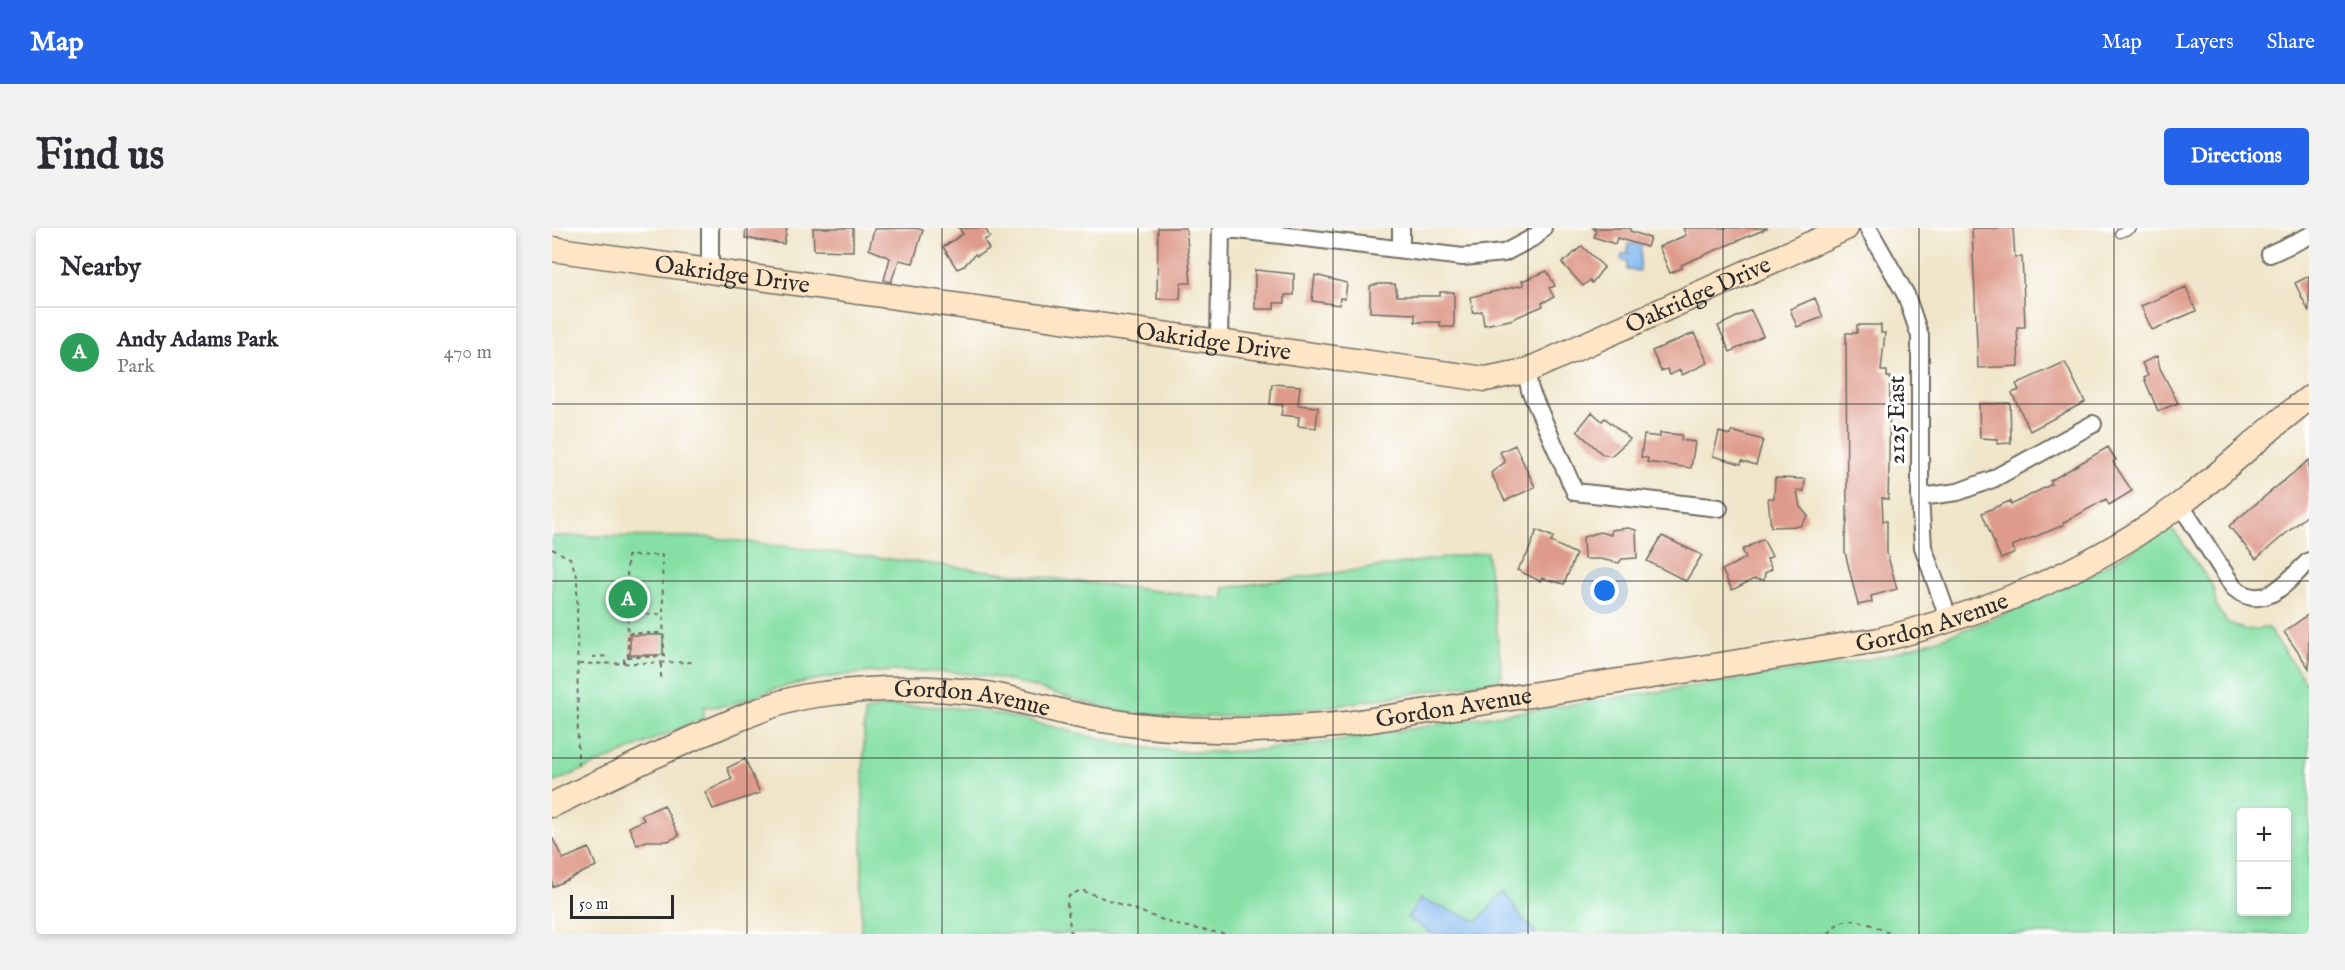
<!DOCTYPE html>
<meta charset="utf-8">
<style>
body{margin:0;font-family:"IM FELL English",serif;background:#f2f2f3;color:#2b2b33}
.controls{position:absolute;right:18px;bottom:18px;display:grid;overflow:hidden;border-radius:6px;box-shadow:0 3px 9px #0003}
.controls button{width:54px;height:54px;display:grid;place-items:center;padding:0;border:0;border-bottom:2px solid #e1e1e2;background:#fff;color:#2b2b33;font:30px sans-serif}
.scale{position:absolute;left:18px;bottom:15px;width:104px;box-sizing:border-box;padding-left:6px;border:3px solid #2b2b2b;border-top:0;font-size:16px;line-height:21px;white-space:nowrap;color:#2b2b2b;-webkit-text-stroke:4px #fff;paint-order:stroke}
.you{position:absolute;left:1053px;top:363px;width:21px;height:21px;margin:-15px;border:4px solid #fff;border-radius:50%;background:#1a73e8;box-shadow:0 0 0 9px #1a73e833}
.badge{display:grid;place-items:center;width:39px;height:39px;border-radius:50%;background:#2563eb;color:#fff;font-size:20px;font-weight:700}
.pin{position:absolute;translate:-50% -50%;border:3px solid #fff;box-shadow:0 2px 6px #0006}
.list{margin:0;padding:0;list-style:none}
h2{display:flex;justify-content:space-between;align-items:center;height:78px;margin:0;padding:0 24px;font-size:26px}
h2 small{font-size:20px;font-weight:400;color:#7c7c81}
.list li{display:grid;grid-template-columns:39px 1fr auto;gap:18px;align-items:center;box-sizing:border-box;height:90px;padding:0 24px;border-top:2px solid #e1e1e2}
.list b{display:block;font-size:22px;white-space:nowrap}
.list p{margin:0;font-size:20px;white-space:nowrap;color:#7c7c81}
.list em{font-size:20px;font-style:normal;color:#7c7c81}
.map{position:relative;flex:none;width:1757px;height:706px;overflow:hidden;border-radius:6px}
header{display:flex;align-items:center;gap:36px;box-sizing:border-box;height:84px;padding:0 30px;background:#2563eb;color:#fff}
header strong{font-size:28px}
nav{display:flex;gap:33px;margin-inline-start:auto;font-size:21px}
.intro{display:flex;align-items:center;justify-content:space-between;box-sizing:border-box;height:144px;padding:0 36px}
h1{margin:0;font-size:42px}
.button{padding:15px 27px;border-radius:6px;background:#2563eb;color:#fff;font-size:21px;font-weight:700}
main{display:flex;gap:36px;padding:0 36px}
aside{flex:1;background:#fff;border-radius:6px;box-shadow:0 3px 9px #0003}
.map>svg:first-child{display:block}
.green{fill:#86e0a5;stroke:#588668;stroke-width:1.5;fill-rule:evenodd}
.water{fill:#81b8f0;stroke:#56728e;stroke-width:1.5}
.building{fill:#de9a8a}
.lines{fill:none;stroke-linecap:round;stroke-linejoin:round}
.lane-casing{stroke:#706c62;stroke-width:11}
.street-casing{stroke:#706c62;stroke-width:20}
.secondary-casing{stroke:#706c62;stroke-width:27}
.path{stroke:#706c62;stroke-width:2;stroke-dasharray:4.5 4.5;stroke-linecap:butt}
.lane{stroke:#fff;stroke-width:8}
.street{stroke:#fff;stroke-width:16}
.secondary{stroke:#fde5c5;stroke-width:24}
.grid{fill:none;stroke:#2b2b2b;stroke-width:1.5;stroke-opacity:0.55}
.labels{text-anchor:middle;stroke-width:6;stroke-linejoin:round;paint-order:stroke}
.street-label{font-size:24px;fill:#2b2b2b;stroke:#fff}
</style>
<header>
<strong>Map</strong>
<nav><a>Map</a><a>Layers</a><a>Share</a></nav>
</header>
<div class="intro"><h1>Find us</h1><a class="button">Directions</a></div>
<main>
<aside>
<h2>Nearby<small></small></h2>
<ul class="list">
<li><span class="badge" style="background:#2e9e5b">A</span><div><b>Andy Adams Park</b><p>Park</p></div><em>470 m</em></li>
</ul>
</aside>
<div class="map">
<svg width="1757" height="706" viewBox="0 0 1757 706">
<rect width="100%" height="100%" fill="#fff"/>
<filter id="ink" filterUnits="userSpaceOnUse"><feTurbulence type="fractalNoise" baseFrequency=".0167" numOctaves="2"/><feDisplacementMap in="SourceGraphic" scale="12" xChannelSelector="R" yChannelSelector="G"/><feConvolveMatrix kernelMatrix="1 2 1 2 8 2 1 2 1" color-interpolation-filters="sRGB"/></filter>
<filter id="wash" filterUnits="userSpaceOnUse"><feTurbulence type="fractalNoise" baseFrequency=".008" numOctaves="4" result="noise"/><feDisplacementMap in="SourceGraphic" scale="24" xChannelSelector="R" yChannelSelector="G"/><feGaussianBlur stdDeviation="1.35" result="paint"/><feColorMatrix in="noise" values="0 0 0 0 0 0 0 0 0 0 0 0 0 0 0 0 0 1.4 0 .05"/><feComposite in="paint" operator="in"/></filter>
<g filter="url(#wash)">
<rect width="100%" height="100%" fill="#f0e5c9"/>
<!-- green -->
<path class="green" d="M 1614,301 L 1623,304 L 1661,359 L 1665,380 L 1675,394 L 1692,402 L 1716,400 L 1757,459 L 1757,706 L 309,706 L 312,500 L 313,485 C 327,477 343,478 359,478 C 440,477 500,501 577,517 C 605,522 636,525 665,524 C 760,522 858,499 952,486 C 1044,473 1135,460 1226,445 C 1263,439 1303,436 1339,426 C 1438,397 1529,357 1614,301 ZM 1690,584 L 1734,584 L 1734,684 L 1690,684 Z
M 0,308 L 153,309 L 672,371 L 672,360 L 935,324 L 950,447 L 945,453 C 829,468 713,497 595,487 C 550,483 507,465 463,454 C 425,444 382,443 342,443 C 305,444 266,450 230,459 C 205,465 177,483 152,478 L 152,490 L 0,555 Z"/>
<!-- water -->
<path class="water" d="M 1076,16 L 1089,16 L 1088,43 L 1075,42 L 1075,33 L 1069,32 L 1070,26 L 1076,26 Z
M 952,663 L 969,689 L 985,706 L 881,706 L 855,690 L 868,671 L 926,693 Z"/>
<g id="blocks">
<!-- building -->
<path class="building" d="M 194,0 L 235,0 L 232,16 L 193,10 Z
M 261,0 L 301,0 L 301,23 L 262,22 Z
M 363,0 L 371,2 L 361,35 L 347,32 L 339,54 L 332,52 L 338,30 L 317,21 L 322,1 Z
M 407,0 L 433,0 L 438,9 L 432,12 L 437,21 L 425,28 L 423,26 L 412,38 L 405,41 L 391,19 L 411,6 Z
M 606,0 L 634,0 L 639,55 L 629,55 L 628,71 L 605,71 Z
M 1041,0 L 1079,0 L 1078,3 L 1098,10 L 1095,19 L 1065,10 L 1063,16 L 1042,9 L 1044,3 Z
M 1131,0 L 1216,0 L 1129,37 L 1130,40 L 1118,45 L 1107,19 L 1134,7 Z
M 1420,0 L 1461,0 L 1463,29 L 1470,29 L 1472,72 L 1473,99 L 1465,99 L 1467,138 L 1426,140 Z
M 1030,18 L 1052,39 L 1040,55 L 1038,52 L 1031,58 L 1010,35 Z
M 703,42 L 742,46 L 742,67 L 733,67 L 733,75 L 722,75 L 722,81 L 703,81 Z
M 995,43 L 1003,58 L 997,60 L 1002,69 L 990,75 L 991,78 L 958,92 L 932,97 L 930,83 L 921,85 L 918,69 L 972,57 L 970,53 Z
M 763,47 L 795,55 L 793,71 L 788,70 L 787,77 L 760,73 Z
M 1757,48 L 1757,84 L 1743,55 Z
M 827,56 L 843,56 L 845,68 L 888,68 L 888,64 L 902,64 L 902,99 L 888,99 L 888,94 L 863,94 L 863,86 L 818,84 L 818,58 Z
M 1634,59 L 1644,83 L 1600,102 L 1589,78 Z
M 1263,70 L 1271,89 L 1245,99 L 1238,81 Z
M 1199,82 L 1211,108 L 1178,124 L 1166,98 Z
M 1305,97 L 1329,97 L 1329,105 L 1333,105 L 1329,143 L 1335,143 L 1335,149 L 1338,149 L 1337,239 L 1336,271 L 1330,270 L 1331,293 L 1335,293 L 1335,325 L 1345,361 L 1319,368 L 1320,374 L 1306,377 L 1293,324 L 1293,309 L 1295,293 L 1294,105 L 1305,105 Z
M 1142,105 L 1156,135 L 1130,147 L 1128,142 L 1118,147 L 1115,141 L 1109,143 L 1100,123 Z
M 1605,128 L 1608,140 L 1626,175 L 1606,183 L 1592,150 L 1596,148 L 1590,135 Z
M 1513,134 L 1533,174 L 1478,203 L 1460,165 L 1467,162 L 1464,156 Z
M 720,156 L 748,158 L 746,177 L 766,179 L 764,200 L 746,198 L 747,189 L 729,187 L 731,177 L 718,176 Z
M 1458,175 L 1459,215 L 1445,216 L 1445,211 L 1428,210 L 1427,176 Z
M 1040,184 L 1050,193 L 1053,190 L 1078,211 L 1059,228 L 1050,226 L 1025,203 Z
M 1180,203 L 1211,212 L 1204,237 L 1190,233 L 1189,236 L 1161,228 L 1167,204 L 1178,207 Z
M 1108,205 L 1130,207 L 1129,212 L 1143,214 L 1139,240 L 1095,234 L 1096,230 L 1089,229 L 1092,207 L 1108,209 Z
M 963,217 L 983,259 L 953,273 L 939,245 L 953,234 L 948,224 Z
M 1556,219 L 1564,232 L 1561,234 L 1580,263 L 1557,277 L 1554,271 L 1511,295 L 1512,297 L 1460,318 L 1463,325 L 1449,331 L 1430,285 L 1458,273 L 1459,277 L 1500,256 L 1498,253 Z
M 1757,232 L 1757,286 L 1704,331 L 1677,298 Z
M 1223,250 L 1253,251 L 1252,263 L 1245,262 L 1248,279 L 1256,288 L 1248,298 L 1219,299 L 1216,270 L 1222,270 Z
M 1076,300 L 1084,302 L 1085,330 L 1070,331 L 1067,335 L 1048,331 L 1032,331 L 1031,309 L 1048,304 L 1059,307 L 1059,302 Z
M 985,302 L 1001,309 L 999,314 L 1024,326 L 1012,356 L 990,350 L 988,353 L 965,342 L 975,327 Z
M 1110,308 L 1150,327 L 1134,353 L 1095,333 Z
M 1211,311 L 1220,328 L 1215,331 L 1220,341 L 1213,345 L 1212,352 L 1202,351 L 1180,362 L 1170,342 L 1194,330 L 1190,322 Z
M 1757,386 L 1757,440 L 1732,404 Z
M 78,407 L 111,407 L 111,427 L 78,427 Z
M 193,531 L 208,565 L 161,581 L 153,564 L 180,551 L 175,540 Z
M 112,577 L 127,608 L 116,613 L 95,613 L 85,617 L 77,599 L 92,592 L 89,587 Z
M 0,609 L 11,631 L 37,620 L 44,638 L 0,659 Z"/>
</g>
</g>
<g filter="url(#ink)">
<use href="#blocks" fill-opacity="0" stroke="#706c62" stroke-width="1.5"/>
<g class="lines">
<!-- lane casing -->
<g class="lane-casing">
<path id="lane" d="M 1568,5 L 1580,0"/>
</g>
<!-- street casing -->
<g class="street-casing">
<path id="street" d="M 669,0 L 911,29 L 952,25 L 984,8 L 991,0
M 1316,0 L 1354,67 L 1368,108 L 1368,269 L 1371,319 L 1397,392
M 849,21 L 849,0
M 1718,26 L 1757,8
M 158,44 L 158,0
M 667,112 L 669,0
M 974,143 L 978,162 L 1023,264 L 1167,280
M 1368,269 L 1406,264 L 1441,251 L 1541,196
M 1628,276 L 1682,360 C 1713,385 1734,354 1757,333"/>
</g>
<!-- secondary casing -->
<g class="secondary-casing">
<g id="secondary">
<path id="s1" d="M 0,21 L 933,151 L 974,143 L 1294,0"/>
<path id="s2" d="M 0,577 C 53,551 106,525 160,502 C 194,488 227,472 263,467 C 315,460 374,458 426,465 C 468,470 509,486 550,492 C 632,506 712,504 794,496 L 1327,412 C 1435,385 1541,341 1630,275 C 1674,242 1713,203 1757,170"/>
</g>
</g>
<!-- path -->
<path class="path" d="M 0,321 L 18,330 L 25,348 L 26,538
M 76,387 L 111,386
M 76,405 L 112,405
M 40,429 L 56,428
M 72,435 L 72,429 C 86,429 99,429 112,428 L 110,327 L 75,328 L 76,429
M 27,436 L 143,434
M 109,436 L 109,454
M 519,706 L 515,676 L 517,668 L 529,662 L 625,697 L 673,706
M 1277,706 C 1292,680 1319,697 1339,706"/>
<!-- lane -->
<use href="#lane" class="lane"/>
<!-- street -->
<use href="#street" class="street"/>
<!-- secondary -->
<use href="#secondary" class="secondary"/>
</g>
</g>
<!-- grid -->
<path class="grid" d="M 195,0 L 195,706M 390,0 L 390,706M 586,0 L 586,706M 781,0 L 781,706M 976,0 L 976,706M 1171,0 L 1171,706M 1367,0 L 1367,706M 1562,0 L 1562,706M 0,176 L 1757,176M 0,353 L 1757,353M 0,530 L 1757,530"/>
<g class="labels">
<!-- street labels -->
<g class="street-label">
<text dy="8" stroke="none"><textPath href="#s1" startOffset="182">Oakridge Drive</textPath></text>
<text dy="8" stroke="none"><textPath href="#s1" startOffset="1172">Oakridge Drive</textPath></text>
<text dy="8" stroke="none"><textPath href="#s1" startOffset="668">Oakridge Drive</textPath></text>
<text transform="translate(1344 192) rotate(-90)" y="8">2125 East</text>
<text dy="8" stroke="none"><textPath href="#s2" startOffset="1416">Gordon Avenue</textPath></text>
<text dy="8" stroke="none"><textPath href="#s2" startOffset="444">Gordon Avenue</textPath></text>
<text dy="8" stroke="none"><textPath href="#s2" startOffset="930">Gordon Avenue</textPath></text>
</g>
</g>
</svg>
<div class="controls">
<button>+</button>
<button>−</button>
</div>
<div class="scale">50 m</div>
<div class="you"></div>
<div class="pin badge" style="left:76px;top:371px;background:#2e9e5b">A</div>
</div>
</main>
